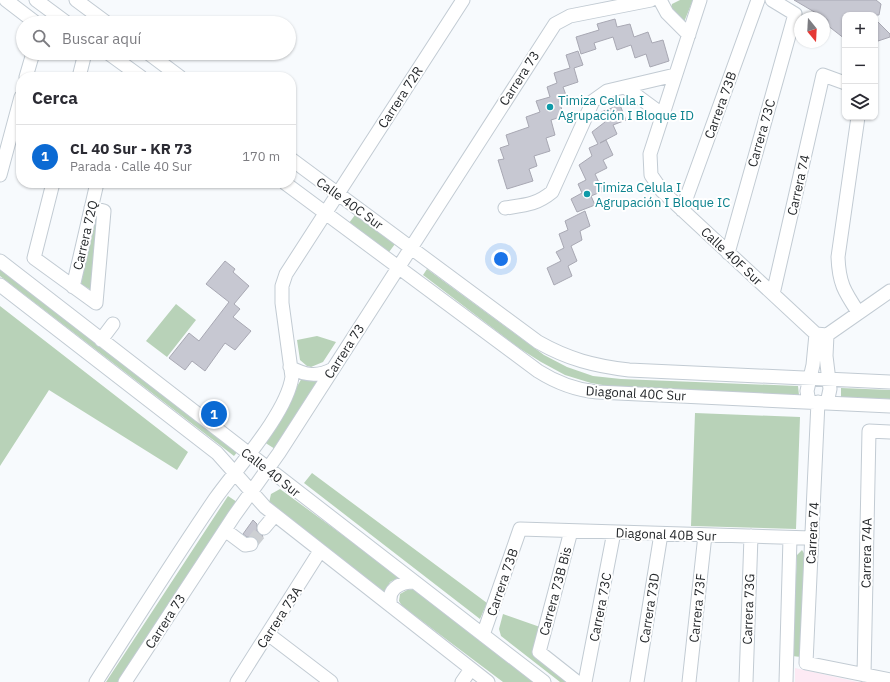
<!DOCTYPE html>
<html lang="es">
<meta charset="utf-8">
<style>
body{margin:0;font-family:"IBM Plex Sans",sans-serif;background:#f2f2f3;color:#2b2b33}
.controls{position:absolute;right:12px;top:12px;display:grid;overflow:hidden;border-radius:8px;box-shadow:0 1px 3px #0004}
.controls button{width:36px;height:36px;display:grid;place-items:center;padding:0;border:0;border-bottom:1px solid #e1e1e2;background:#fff;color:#2b2b33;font:20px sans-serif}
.compass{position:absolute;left:794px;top:12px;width:36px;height:36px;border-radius:50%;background:#fff;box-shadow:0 1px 3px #0004;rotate:162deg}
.you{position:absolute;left:501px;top:259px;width:14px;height:14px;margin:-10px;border:3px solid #fff;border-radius:50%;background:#1a73e8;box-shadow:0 0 0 6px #1a73e833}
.badge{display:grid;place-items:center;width:26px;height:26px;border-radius:50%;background:#0b6ad3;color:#fff;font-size:13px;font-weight:700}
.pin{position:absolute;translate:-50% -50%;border:2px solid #fff;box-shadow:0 1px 4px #0006}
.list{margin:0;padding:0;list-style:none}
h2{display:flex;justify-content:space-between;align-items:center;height:52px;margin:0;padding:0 16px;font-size:17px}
h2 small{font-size:13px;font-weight:400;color:#7c7c81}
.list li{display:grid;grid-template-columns:26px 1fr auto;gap:12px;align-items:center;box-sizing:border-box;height:64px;padding:0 16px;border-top:1px solid #e1e1e2}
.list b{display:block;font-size:15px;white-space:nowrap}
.list p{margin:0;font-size:13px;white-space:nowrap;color:#7c7c81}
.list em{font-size:13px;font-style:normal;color:#7c7c81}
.icon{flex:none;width:22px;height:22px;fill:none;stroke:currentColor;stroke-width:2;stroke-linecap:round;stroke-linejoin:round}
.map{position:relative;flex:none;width:890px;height:682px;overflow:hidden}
.search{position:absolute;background:#fff;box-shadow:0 1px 3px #0004;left:16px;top:16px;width:280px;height:44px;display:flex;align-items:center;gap:10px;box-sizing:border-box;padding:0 14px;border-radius:22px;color:#7c7c81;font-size:15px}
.panel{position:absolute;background:#fff;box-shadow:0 1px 3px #0004;left:16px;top:72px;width:280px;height:116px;border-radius:16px}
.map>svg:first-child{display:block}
.medical{fill:#fdeaf4}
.green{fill:#b8d2b8}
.building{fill:#c7c8d2;stroke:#a8a8b3}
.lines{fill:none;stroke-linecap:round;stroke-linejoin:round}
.minor-tunnel{stroke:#cdd0d3;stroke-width:13;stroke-dasharray:13 6;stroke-linecap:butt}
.minor-casing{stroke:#c2cbd3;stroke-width:15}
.minor{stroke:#fff;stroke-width:13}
.culture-dot{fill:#0f9aa8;stroke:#fff;stroke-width:1.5}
.labels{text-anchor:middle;stroke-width:4;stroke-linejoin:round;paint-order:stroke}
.street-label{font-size:13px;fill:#25282b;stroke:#fff}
.culture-label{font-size:13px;fill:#0d838f;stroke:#fff;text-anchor:start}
</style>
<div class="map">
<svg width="890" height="682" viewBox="0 0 890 682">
<rect width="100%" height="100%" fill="#f7fafd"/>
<!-- medical -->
<path class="medical" d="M 795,668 L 858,682 L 795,682 Z"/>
<!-- green -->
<path class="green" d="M 680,0 L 693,0 L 684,22 L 670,11 L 672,4 Z
M 355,215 L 395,244 L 389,252 L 349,223 Z
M 95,216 L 99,217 L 91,290 L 81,284 Z
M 0,266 L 238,451 L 234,456 L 0,276 Z
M 427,269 L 544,355 L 567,367 L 593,376 L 621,379 L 798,386 L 799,395 L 620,388 L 591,383 L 565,375 L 541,362 L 519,348 L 423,275 Z
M 176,304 L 196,320 L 167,357 L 146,341 Z
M 0,306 L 188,452 L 177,470 L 49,390 L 0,466 Z
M 317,336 L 336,342 L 323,362 L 311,367 L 307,366 L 300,360 L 297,340 Z
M 302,378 L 319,380 L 275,449 L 264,442 Z
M 841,388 L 890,390 L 890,399 L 841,397 Z
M 695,413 L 800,417 L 796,529 L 691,526 Z
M 312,473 L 487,603 L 480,619 L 304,483 Z
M 280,489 L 400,577 L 390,582 L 384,594 L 269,503 L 271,494 Z
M 228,496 L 237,502 L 119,682 L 106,682 Z
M 802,550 L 805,555 L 801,657 L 792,656 L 797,555 Z
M 414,589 L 534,682 L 503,682 L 402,606 L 399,601 L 400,594 L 407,590 Z
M 503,614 L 540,627 L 534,651 L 573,682 L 560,682 L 501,636 L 499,629 Z"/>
<!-- building -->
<path class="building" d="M 794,0 L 876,0 L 881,4 L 879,15 L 845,15 L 845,39 L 827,25 L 828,20 Z
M 615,19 L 617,27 L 630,24 L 634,37 L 648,32 L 652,43 L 663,40 L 669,61 L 650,67 L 646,54 L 635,58 L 631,45 L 617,50 L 613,37 L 594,43 L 596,49 L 581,54 L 576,37 L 599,30 L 597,24 Z
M 875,19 L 890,34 L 890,37 L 875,42 Z
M 578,51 L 583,65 L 574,68 L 578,82 L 563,87 L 567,98 L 559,101 L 564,116 L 551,120 L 555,135 L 546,138 L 550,151 L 534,156 L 537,166 L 529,169 L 533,181 L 507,189 L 498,160 L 504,159 L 500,148 L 509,145 L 506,135 L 529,127 L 526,117 L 540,112 L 536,101 L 550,97 L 547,87 L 557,83 L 554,73 L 570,68 L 566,55 Z
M 620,105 L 626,120 L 613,125 L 617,134 L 600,143 L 606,140 L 613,155 L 603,160 L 607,168 L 595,174 L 603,191 L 591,196 L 595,205 L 577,212 L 571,199 L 582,193 L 578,184 L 586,180 L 579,165 L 592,156 L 589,148 L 598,144 L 592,132 L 605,122 L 601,112 Z
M 585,211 L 590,226 L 580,231 L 582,240 L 571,246 L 577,261 L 568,266 L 572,276 L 554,285 L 547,268 L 561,261 L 556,252 L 564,248 L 559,234 L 568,230 L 565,221 Z
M 225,261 L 235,269 L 233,272 L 249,286 L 234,304 L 240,309 L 233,317 L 251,331 L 235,350 L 225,343 L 205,371 L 192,361 L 185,370 L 169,358 L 189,333 L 199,341 L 229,302 L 206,284 Z
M 253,520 L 257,524 L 257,531 L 263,536 L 259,542 L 254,537 L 247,537 L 243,534 Z"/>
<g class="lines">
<!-- minor-tunnel -->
<path class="minor-tunnel" d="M 251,544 L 264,528"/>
<!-- minor casing -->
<g class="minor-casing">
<path id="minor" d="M 6,0 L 36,23
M 36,0 L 67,23
M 76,0 L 107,23
M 660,0 L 667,13 L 689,35
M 700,0 L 650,154 L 651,175 L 662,191 L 816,334
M 108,53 L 141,77
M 148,53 L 180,77
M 26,77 L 33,53
M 79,77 L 85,53
M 625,87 L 663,115
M 858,117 L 838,257 C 839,283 844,291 858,312
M 291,159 L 538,342 C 568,359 594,366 629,370 L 890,382
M 0,175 L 21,97
M 53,183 L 34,258 L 96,303 L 104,211 L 91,208
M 285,183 L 538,371 C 557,383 575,390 597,392 L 890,406
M 505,208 C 525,205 536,205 552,192 L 593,101 L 607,91 L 675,75
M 682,210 L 758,0
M 728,253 L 795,14 L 772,0
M 0,261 L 544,682
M 0,285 L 217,453 L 265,507 L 488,682
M 73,287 L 97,183
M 773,294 L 823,75 L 845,83
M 816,334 L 827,335 L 890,291
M 827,335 L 826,356 L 830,389 L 827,403
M 101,340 L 113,324
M 290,367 C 305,376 318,377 333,369
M 809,402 L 807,391 L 813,365 L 816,334
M 818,402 L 806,663 L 890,680
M 264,528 L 275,515
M 225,530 L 245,545 L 251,544
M 571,531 L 539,652 L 577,682
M 391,606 C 386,590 399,582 414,582
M 268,634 L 331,682
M 483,635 L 520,529 L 812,538
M 864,675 L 869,431 L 890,432
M 96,682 C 135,621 174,559 215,499 C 237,468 287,413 292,377 L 282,303 L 282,286 L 286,274 L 463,0
M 125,682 L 234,516 L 279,453 L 555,24 L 570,16 L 651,0
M 237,682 L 320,551
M 462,682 L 471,669
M 585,682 L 614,532
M 637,682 L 661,534
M 689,682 L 705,535
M 746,682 L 751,536
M 786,682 L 790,538"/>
</g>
<!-- minor -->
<use href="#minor" class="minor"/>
</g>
<!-- markers -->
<g class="culture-dot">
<circle cx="550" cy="107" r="4"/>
<circle cx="587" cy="194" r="4"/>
</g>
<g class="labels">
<!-- street labels -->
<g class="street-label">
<text transform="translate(519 78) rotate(-57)" y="5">Carrera 73</text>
<text transform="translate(400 97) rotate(-57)" y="5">Carrera 72R</text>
<text transform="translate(720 105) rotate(-70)" y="5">Carrera 73B</text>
<text transform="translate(761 133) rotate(-74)" y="5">Carrera 73C</text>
<text transform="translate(798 185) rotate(-77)" y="5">Carrera 74</text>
<text transform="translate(350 203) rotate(36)" y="5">Calle 40C Sur</text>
<text transform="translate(85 235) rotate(-77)" y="5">Carrera 72Q</text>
<text transform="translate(732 256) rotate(43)" y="5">Calle 40F Sur</text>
<text transform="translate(344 351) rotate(-57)" y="5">Carrera 73</text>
<text transform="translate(636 393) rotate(3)" y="5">Diagonal 40C Sur</text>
<text transform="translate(271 472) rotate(38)" y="5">Calle 40 Sur</text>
<text transform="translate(812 533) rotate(-87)" y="5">Carrera 74</text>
<text transform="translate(666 534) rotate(2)" y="5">Diagonal 40B Sur</text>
<text transform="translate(866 553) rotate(-89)" y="5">Carrera 74A</text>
<text transform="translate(502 582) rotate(-71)" y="5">Carrera 73B</text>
<text transform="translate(555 591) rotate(-75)" y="5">Carrera 73B Bis</text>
<text transform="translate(600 607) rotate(-79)" y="5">Carrera 73C</text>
<text transform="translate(649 608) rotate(-81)" y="5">Carrera 73D</text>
<text transform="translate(697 608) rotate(-84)" y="5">Carrera 73F</text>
<text transform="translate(748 609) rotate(-88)" y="5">Carrera 73G</text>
<text transform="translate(279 617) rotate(-57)" y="5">Carrera 73A</text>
<text transform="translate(165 621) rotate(-57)" y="5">Carrera 73</text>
</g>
<!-- culture labels -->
<g class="culture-label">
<text x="558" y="105">Timiza Celula I<tspan x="558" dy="15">Agrupación I Bloque ID</tspan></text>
<text x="595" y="192">Timiza Celula I<tspan x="595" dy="15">Agrupación I Bloque IC</tspan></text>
</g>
</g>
</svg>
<div class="controls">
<button>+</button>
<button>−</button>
<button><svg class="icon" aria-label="layers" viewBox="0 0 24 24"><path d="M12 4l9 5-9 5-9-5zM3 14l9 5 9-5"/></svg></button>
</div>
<svg class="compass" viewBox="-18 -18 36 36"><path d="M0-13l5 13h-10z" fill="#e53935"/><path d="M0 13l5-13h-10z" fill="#7c7c81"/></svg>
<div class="you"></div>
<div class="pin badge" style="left:214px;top:414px">1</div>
<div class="search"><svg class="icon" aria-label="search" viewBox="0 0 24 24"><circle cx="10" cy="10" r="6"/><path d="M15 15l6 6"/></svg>Buscar aquí</div>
<section class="panel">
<h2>Cerca<small></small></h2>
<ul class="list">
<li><span class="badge">1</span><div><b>CL 40 Sur - KR 73</b><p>Parada · Calle 40 Sur</p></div><em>170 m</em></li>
</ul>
</section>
</div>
